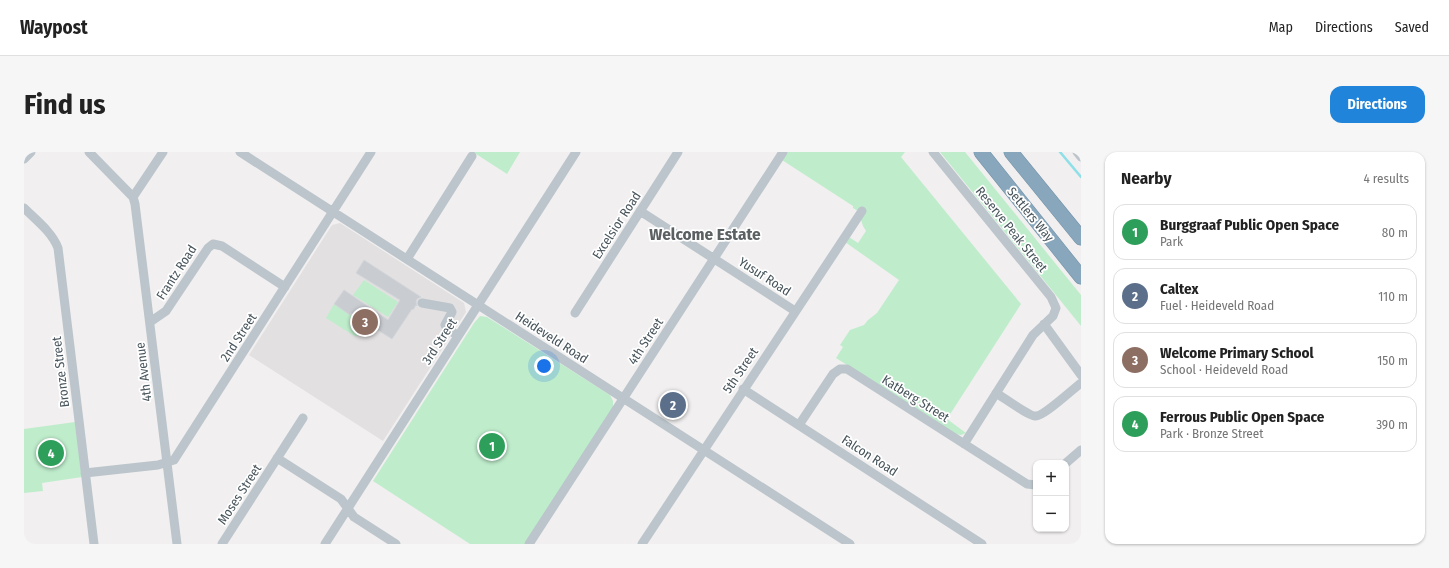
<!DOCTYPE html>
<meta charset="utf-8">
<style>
body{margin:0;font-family:"Fira Sans Condensed",sans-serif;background:#f6f6f6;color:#222}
.controls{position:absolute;right:12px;bottom:12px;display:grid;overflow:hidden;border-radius:8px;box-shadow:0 1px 3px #0004}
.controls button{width:36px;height:36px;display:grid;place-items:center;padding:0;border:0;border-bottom:1px solid #e0e0e0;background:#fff;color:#222;font:20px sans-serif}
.you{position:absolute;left:520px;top:214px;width:14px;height:14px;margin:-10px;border:3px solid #fff;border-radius:50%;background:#1a73e8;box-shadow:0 0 0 6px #1a73e833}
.badge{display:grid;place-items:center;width:26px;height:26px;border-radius:50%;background:#2085da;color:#fff;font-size:13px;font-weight:700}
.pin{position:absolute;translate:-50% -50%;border:2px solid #fff;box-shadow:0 1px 4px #0006}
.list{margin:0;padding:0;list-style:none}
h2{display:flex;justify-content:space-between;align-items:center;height:52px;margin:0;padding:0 16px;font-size:17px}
h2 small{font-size:13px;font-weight:400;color:#767676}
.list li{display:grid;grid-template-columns:26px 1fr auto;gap:12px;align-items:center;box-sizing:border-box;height:56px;margin:0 8px 8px;padding:0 8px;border:1px solid #e0e0e0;border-radius:12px}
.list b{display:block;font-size:15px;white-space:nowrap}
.list p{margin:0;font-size:13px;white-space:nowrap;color:#767676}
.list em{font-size:13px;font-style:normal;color:#767676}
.map{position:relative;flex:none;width:1057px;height:392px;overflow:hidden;border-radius:12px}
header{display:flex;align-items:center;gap:24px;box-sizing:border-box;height:56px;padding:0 20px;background:#fff;border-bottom:1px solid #e0e0e0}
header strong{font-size:19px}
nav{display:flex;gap:22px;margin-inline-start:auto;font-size:14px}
.intro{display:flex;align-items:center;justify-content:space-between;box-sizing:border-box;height:96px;padding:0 24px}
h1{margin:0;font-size:28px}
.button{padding:10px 18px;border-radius:12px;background:#2085da;color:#fff;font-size:14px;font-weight:700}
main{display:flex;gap:24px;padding:0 24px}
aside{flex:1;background:#fff;border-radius:12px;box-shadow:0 1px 3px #0004}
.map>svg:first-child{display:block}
.education{fill:#e2e0e0}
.green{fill:#bfedcc}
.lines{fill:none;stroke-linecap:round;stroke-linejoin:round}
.stream{stroke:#8ddfe8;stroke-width:2.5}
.building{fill:#c9ccd1;stroke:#d3d6da}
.highway-casing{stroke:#7392a7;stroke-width:15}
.minor{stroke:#bbc5cb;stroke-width:9}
.highway{stroke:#88a7bc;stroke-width:14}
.labels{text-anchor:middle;stroke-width:3.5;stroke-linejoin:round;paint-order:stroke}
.street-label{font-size:13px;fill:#47545b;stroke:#fff}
.district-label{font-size:17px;font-weight:bold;fill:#5b6063;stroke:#fff}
</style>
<header>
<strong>Waypost</strong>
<nav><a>Map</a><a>Directions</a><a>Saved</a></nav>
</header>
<div class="intro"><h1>Find us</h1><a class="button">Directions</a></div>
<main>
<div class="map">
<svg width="1057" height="392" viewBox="0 0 1057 392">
<rect width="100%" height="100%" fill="#f1efef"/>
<!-- education -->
<path class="education" d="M 316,71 L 440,151 L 442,160 L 359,289 L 225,203 L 308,73 Z"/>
<!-- green -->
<path class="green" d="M 449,0 L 496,0 L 483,22 Z
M 763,0 L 881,0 L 877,5 L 997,152 L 923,267 L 942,281 L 937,283 L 931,282 L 812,206 L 819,195 L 816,193 L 826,178 L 840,173 L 844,168 L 853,161 L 875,128 L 821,90 L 825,85 L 834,91 L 842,79 L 839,74 L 834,59 L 829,56 L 829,54 L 758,8 Z
M 916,0 L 941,0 L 1057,143 L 1057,174 Z
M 340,128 L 374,150 L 364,165 L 329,143 Z
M 310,152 L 341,172 L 332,185 L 302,166 Z
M 456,164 L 463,165 L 586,243 L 589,249 L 589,256 L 501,392 L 446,392 L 349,329 L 450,171 Z
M 51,270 L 58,325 L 18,331 L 19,339 L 0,341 L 0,277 Z"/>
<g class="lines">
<!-- stream -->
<path class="stream" d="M 1036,0 L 1057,25"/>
</g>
<!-- building -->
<path class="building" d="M 340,108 L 397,145 L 393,147 L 392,150 L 393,154 L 392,153 L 389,158 L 388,157 L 368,187 L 327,161 L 326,163 L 310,152 L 320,138 L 364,168 L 376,148 L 332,121 Z
M 649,241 L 660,248 L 649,265 L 638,258 Z"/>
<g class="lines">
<!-- highway casing -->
<g class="highway-casing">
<path id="highway" d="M 957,0 L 1057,125
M 987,0 L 1057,86"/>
</g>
<!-- minor -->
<path class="minor" d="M 65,0 L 109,45 L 111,52 L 153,392
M 216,0 L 826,392
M 909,0 L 1027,145 L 1032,156 L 1029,164 L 1009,183 L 940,292
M 1053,0 L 1057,5
M 0,7 L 7,0
M 109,45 L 139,0
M 0,56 C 12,68 28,80 34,96 L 70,392
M 616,59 L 771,159
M 383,107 L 448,4
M 398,151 L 426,156 L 428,160 L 421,173 L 423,176 L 434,184
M 551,161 L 654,0
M 126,170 L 142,159 L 184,96 L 189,92 L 198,94 L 261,135
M 1020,172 L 1057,223
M 719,237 L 958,392
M 972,241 C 979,245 1006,265 1012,264 C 1020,264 1049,237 1057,231
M 775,273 L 809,222 L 816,217 L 823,217 L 1003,332 L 1012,333
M 253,306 L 317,347 L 330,365 L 372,392
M 1042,311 L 1057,298
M 61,321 L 134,313 L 150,308 L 347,0
M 198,392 L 279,266
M 301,392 L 552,0
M 505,392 L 759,0
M 618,392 L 838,59"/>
<!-- highway -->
<use href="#highway" class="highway"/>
</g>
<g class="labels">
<!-- street labels -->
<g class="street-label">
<text transform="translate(1007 62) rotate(51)" y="5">Settlers Way</text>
<text transform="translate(592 73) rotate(-57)" y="5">Excelsior Road</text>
<text transform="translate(988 77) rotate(51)" y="5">Reserve Peak Street</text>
<text transform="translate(152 120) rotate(-57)" y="5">Frantz Road</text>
<text transform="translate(741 124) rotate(33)" y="5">Yusuf Road</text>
<text transform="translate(214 185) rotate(-57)" y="5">2nd Street</text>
<text transform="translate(528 185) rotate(33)" y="5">Heideveld Road</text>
<text transform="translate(415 189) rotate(-57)" y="5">3rd Street</text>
<text transform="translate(621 189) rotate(-57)" y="5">4th Street</text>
<text transform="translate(716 218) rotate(-56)" y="5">5th Street</text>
<text transform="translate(36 220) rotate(-97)" y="5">Bronze Street</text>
<text transform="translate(119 220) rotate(-97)" y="5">4th Avenue</text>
<text transform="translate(892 246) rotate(32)" y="5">Katberg Street</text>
<text transform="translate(846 303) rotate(33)" y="5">Falcon Road</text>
<text transform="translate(215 342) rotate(-57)" y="5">Moses Street</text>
</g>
<!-- district labels -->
<g class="district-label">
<text x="681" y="88">Welcome Estate</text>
</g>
</g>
</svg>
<div class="controls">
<button>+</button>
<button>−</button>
</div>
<div class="you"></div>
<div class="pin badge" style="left:468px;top:294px;background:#2e9e5b">1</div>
<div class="pin badge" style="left:649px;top:253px;background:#5c6f8a">2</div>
<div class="pin badge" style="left:341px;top:170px;background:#8d6e63">3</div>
<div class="pin badge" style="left:27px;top:301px;background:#2e9e5b">4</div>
</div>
<aside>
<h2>Nearby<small>4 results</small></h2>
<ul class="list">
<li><span class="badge" style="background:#2e9e5b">1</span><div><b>Burggraaf Public Open Space</b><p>Park</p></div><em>80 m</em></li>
<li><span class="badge" style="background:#5c6f8a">2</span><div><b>Caltex</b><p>Fuel · Heideveld Road</p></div><em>110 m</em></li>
<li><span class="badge" style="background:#8d6e63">3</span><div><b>Welcome Primary School</b><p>School · Heideveld Road</p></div><em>150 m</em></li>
<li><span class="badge" style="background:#2e9e5b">4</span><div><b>Ferrous Public Open Space</b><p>Park · Bronze Street</p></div><em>390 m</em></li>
</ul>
</aside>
</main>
